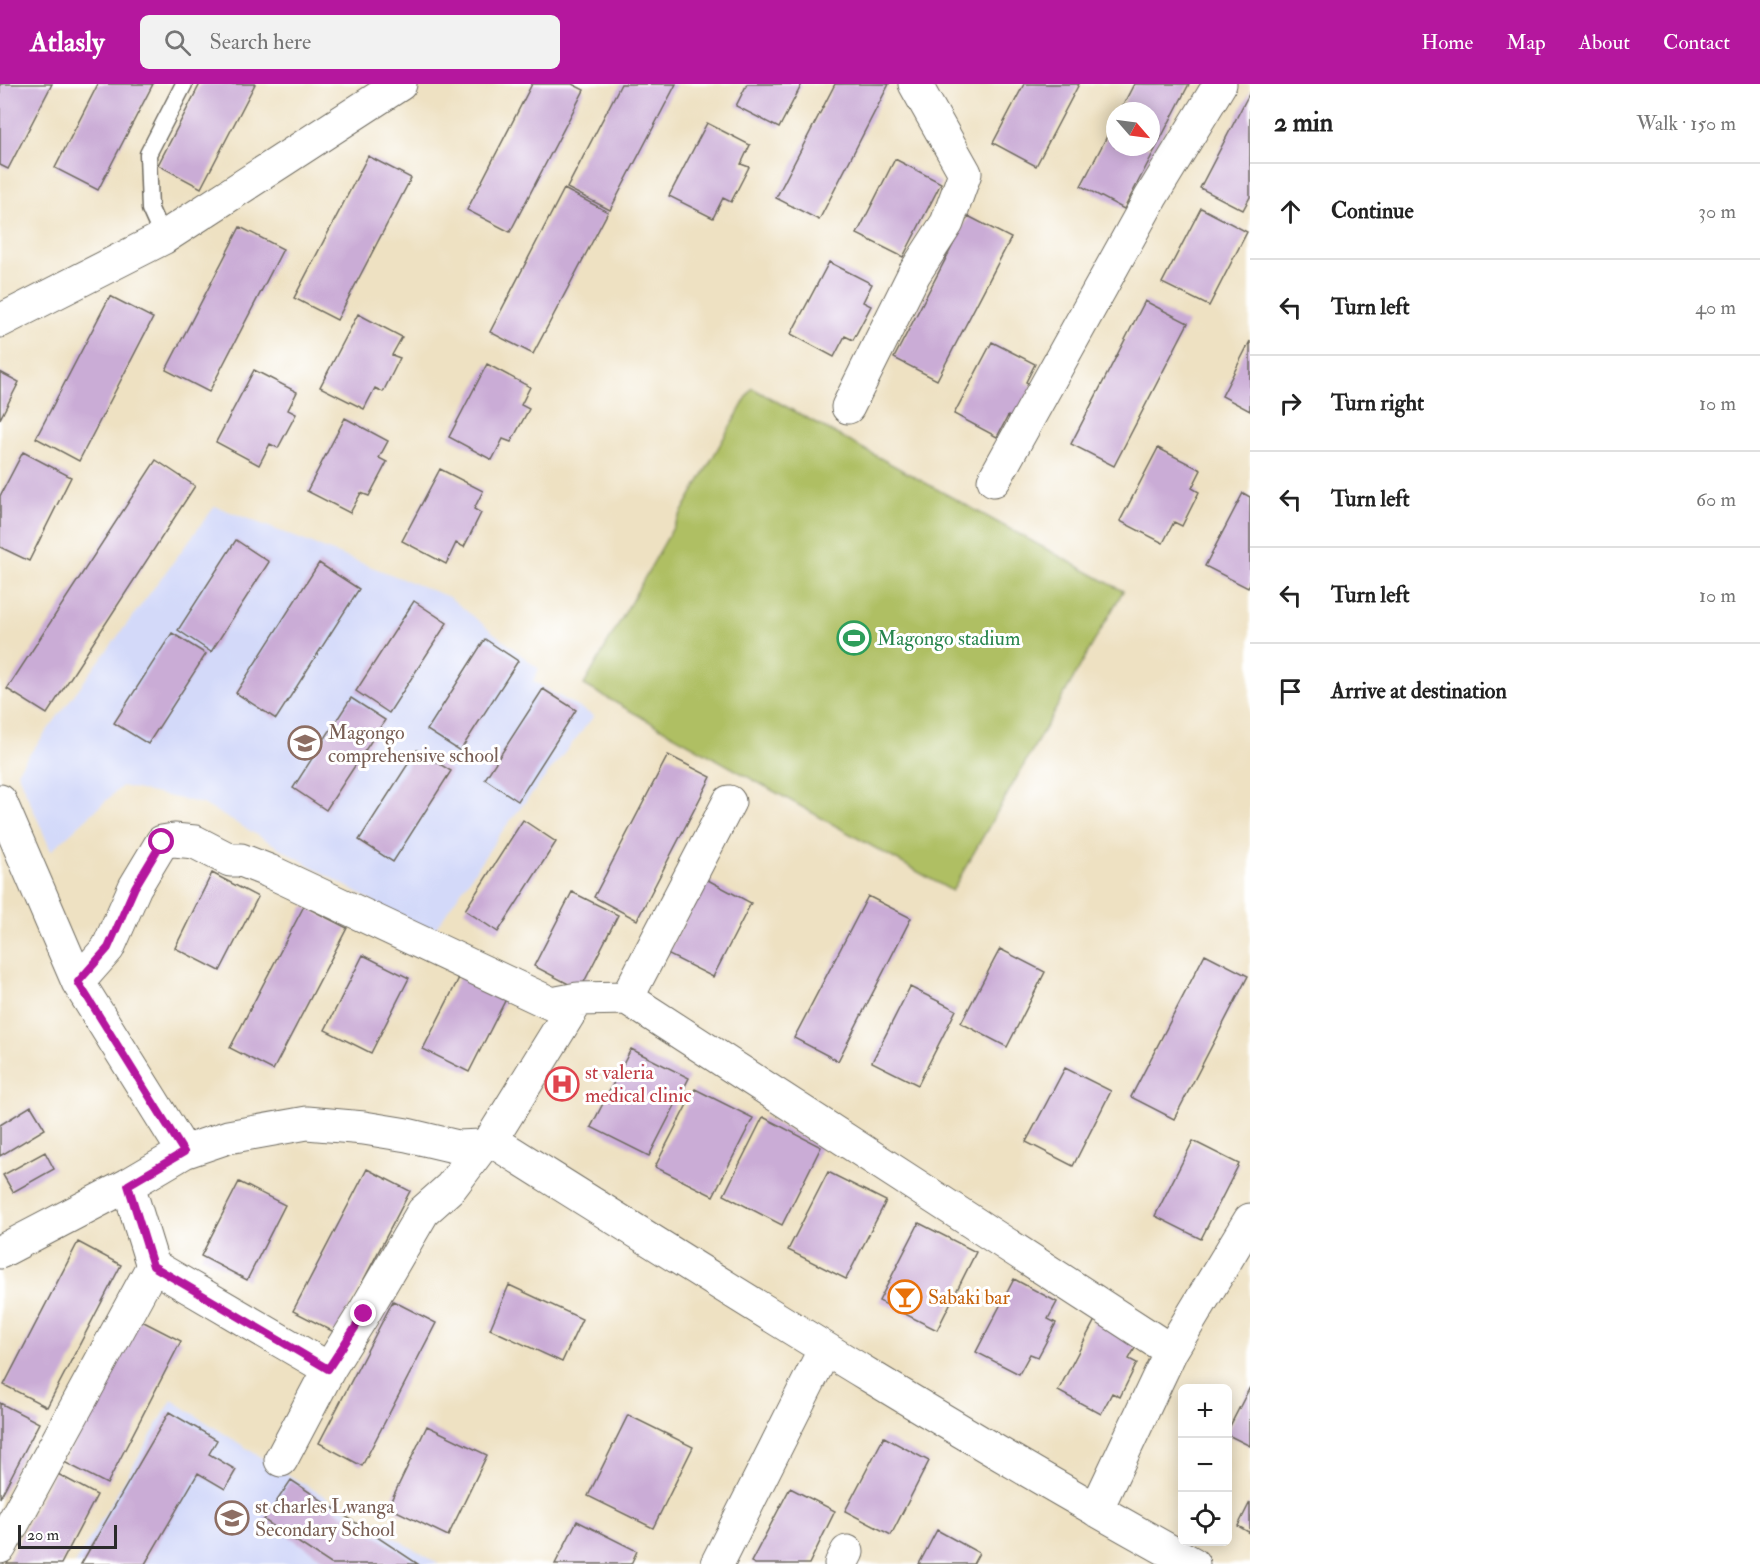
<!DOCTYPE html>
<meta charset="utf-8">
<style>
body{margin:0;font-family:"IM FELL Double Pica",serif;background:#f2f2f2;color:#222}
.controls{position:absolute;right:18px;bottom:18px;display:grid;overflow:hidden;border-radius:9px;box-shadow:0 3px 15px #0003}
.controls button{width:54px;height:54px;display:grid;place-items:center;padding:0;border:0;border-bottom:2px solid #e0e0e0;background:#fff;color:#222;font:30px sans-serif}
.compass{position:absolute;left:1106px;top:18px;width:54px;height:54px;border-radius:50%;background:#fff;box-shadow:0 3px 15px #0003;rotate:118deg}
.scale{position:absolute;left:18px;bottom:15px;width:99px;box-sizing:border-box;padding-left:6px;border:3px solid #2b2b2b;border-top:0;font-size:16px;line-height:21px;white-space:nowrap;color:#2b2b2b;-webkit-text-stroke:4px #fff;paint-order:stroke}
.stop{position:absolute;width:18px;height:18px;margin:-14px;border:4px solid #b5179e;border-radius:50%;background:#fff}
.stop.end{background:#b5179e;border-color:#fff;box-shadow:0 2px 6px #0008}
.list{margin:0;padding:0;list-style:none}
h2{display:flex;justify-content:space-between;align-items:center;height:78px;margin:0;padding:0 24px;font-size:26px}
h2 small{font-size:20px;font-weight:400;color:#767676}
.list li{display:grid;grid-template-columns:39px 1fr auto;gap:18px;align-items:center;box-sizing:border-box;height:96px;padding:0 24px;border-top:2px solid #e0e0e0}
.list b{display:block;font-size:22px;white-space:nowrap}
.list em{font-size:20px;font-style:normal;color:#767676}
.icon{flex:none;width:33px;height:33px;fill:none;stroke:currentColor;stroke-width:2;stroke-linecap:round;stroke-linejoin:round}
.map{position:relative;flex:none;width:1250px;height:1480px;overflow:hidden}
header{display:flex;align-items:center;gap:36px;box-sizing:border-box;height:84px;padding:0 30px;background:#b5179e;color:#fff}
header strong{font-size:28px}
nav{display:flex;gap:33px;margin-inline-start:auto;font-size:21px}
.search{width:420px;height:54px;background:#f2f2f2;display:flex;align-items:center;gap:15px;box-sizing:border-box;padding:0 21px;border-radius:9px;color:#767676;font-size:22px}
main{display:flex}
aside{flex:1;background:#fff}
.map>svg:first-child{display:block}
.built{fill:#d3d9f9}
.grass{fill:#afbf63;stroke:#6d7547;stroke-width:1.5}
.building{fill:#caacd6}
.lines{fill:none;stroke-linecap:round;stroke-linejoin:round}
.service-casing{stroke:#6f6b60;stroke-width:19}
.minor-casing{stroke:#6f6b60;stroke-width:35}
.service{stroke:#fff;stroke-width:16}
.minor{stroke:#fff;stroke-width:33}
.route{stroke:#b5179e;stroke-width:8}
.labels{text-anchor:middle;stroke-width:6;stroke-linejoin:round;paint-order:stroke}
.leisure-label{font-size:20px;fill:#27864d;stroke:#fff;text-anchor:start}
.education-label{font-size:20px;fill:#785e54;stroke:#fff;text-anchor:start}
.health-label{font-size:20px;fill:#be3a42;stroke:#fff;text-anchor:start}
.food-label{font-size:20px;fill:#c56008;stroke:#fff;text-anchor:start}
</style>
<header>
<strong>Atlasly</strong>
<div class="search"><svg class="icon" aria-label="search" viewBox="0 0 24 24"><circle cx="10" cy="10" r="6"/><path d="M15 15l6 6"/></svg>Search here</div>
<nav><a>Home</a><a>Map</a><a>About</a><a>Contact</a></nav>
</header>
<main>
<div class="map">
<svg width="1250" height="1480" viewBox="0 0 1250 1480">
<rect width="100%" height="100%" fill="#fff"/>
<filter id="ink" filterUnits="userSpaceOnUse"><feTurbulence type="fractalNoise" baseFrequency=".0167" numOctaves="2"/><feDisplacementMap in="SourceGraphic" scale="12" xChannelSelector="R" yChannelSelector="G"/><feConvolveMatrix kernelMatrix="1 2 1 2 8 2 1 2 1" color-interpolation-filters="sRGB"/></filter>
<filter id="wash" filterUnits="userSpaceOnUse"><feTurbulence type="fractalNoise" baseFrequency=".008" numOctaves="4" result="noise"/><feDisplacementMap in="SourceGraphic" scale="24" xChannelSelector="R" yChannelSelector="G"/><feGaussianBlur stdDeviation="1.35" result="paint"/><feColorMatrix in="noise" values="0 0 0 0 0 0 0 0 0 0 0 0 0 0 0 0 0 1.4 0 .05"/><feComposite in="paint" operator="in"/></filter>
<g filter="url(#wash)">
<rect width="100%" height="100%" fill="#eee1c2"/>
<!-- built -->
<path class="built" d="M 215,422 L 449,513 L 539,585 L 533,597 L 594,632 L 503,746 L 431,851 L 203,720 L 122,702 L 51,767 L 17,687 Z
M 172,1316 L 282,1387 L 439,1480 L 75,1480 Z"/>
<!-- grass -->
<path class="grass" d="M 752,304 L 1123,507 L 952,807 L 584,601 Z"/>
<g id="blocks">
<!-- building -->
<path class="building" d="M 0,0 L 52,0 L 8,85 L 0,81 Z
M 98,0 L 153,0 L 98,106 L 55,84 Z
M 200,0 L 255,0 L 201,104 L 158,81 Z
M 532,0 L 572,0 L 584,6 L 510,148 L 467,126 Z
M 621,0 L 676,0 L 610,126 L 567,104 Z
M 747,0 L 802,0 L 779,44 L 736,22 Z
M 835,0 L 889,0 L 819,136 L 776,114 Z
M 1024,0 L 1079,0 L 1036,82 L 993,59 Z
M 1134,0 L 1189,0 L 1124,125 L 1081,102 L 1115,37 L 1115,63 L 1151,63 L 1151,27 L 1120,27 Z
M 1250,8 L 1250,113 L 1243,126 L 1200,104 Z
M 707,39 L 750,61 L 741,80 L 749,83 L 731,118 L 723,114 L 713,134 L 669,112 Z
M 368,72 L 411,94 L 337,236 L 294,214 Z
M 895,75 L 941,99 L 903,173 L 857,150 Z
M 564,105 L 608,128 L 533,270 L 490,248 Z
M 1201,124 L 1247,148 L 1209,222 L 1162,199 Z
M 968,132 L 1011,154 L 937,296 L 894,274 Z
M 240,143 L 283,165 L 209,308 L 166,286 Z
M 829,178 L 872,200 L 863,218 L 871,222 L 853,256 L 845,252 L 834,273 L 791,250 Z
M 110,212 L 153,234 L 79,377 L 36,354 Z
M 1145,217 L 1188,239 L 1114,382 L 1071,360 Z
M 358,230 L 402,253 L 392,271 L 400,274 L 383,308 L 375,304 L 364,325 L 320,303 Z
M 1250,257 L 1250,327 L 1222,312 Z
M 992,258 L 1035,280 L 1026,298 L 1033,302 L 1016,336 L 1008,332 L 997,353 L 954,330 Z
M 487,280 L 530,303 L 521,321 L 529,325 L 511,358 L 503,355 L 492,376 L 449,353 Z
M 254,286 L 297,308 L 288,326 L 296,330 L 278,364 L 270,360 L 259,381 L 216,358 Z
M 0,288 L 19,298 L 0,335 Z
M 345,334 L 388,357 L 379,374 L 387,378 L 369,412 L 361,409 L 350,429 L 307,407 Z
M 1158,364 L 1201,386 L 1192,404 L 1199,408 L 1182,442 L 1174,438 L 1163,459 L 1120,437 Z
M 23,368 L 71,393 L 29,477 L 0,463 L 0,412 Z
M 156,376 L 195,402 L 47,630 L 7,605 Z
M 440,385 L 483,407 L 474,425 L 481,429 L 464,463 L 456,459 L 446,480 L 402,457 Z
M 1243,409 L 1250,413 L 1250,499 L 1248,504 L 1205,482 Z
M 236,456 L 269,478 L 211,568 L 178,546 Z
M 319,479 L 359,505 L 276,635 L 236,609 Z
M 414,517 L 447,539 L 389,629 L 356,607 Z
M 172,549 L 206,570 L 148,660 L 114,639 Z
M 485,555 L 518,577 L 460,667 L 427,646 Z
M 543,605 L 576,626 L 518,717 L 485,695 Z
M 351,614 L 385,636 L 326,726 L 293,704 Z
M 417,666 L 451,687 L 393,778 L 359,756 Z
M 668,671 L 711,693 L 637,836 L 594,813 Z
M 523,736 L 556,758 L 498,848 L 465,826 Z
M 212,789 L 258,813 L 220,887 L 175,864 Z
M 706,795 L 751,819 L 713,893 L 667,870 Z
M 572,808 L 618,831 L 580,906 L 534,882 Z
M 868,812 L 911,834 L 838,977 L 794,954 Z
M 304,822 L 347,844 L 273,986 L 230,964 Z
M 1000,865 L 1045,888 L 1007,963 L 961,939 Z
M 1205,870 L 1248,892 L 1174,1035 L 1131,1013 Z
M 363,871 L 409,894 L 371,969 L 325,946 Z
M 461,890 L 507,913 L 469,988 L 423,965 Z
M 910,903 L 956,926 L 918,1001 L 872,978 Z
M 631,965 L 689,994 L 649,1072 L 591,1043 Z
M 1065,984 L 1111,1007 L 1073,1082 L 1026,1058 Z
M 695,1005 L 753,1034 L 713,1112 L 655,1083 Z
M 31,1022 L 45,1045 L 0,1072 L 0,1041 Z
M 763,1033 L 821,1063 L 782,1141 L 724,1111 Z
M 1193,1057 L 1239,1080 L 1201,1155 L 1155,1132 Z
M 45,1068 L 54,1085 L 13,1108 L 3,1091 Z
M 367,1085 L 410,1107 L 336,1249 L 293,1227 Z
M 828,1088 L 886,1117 L 846,1195 L 788,1166 Z
M 239,1098 L 285,1121 L 247,1196 L 201,1172 Z
M 919,1139 L 976,1168 L 937,1246 L 879,1217 Z
M 78,1158 L 121,1181 L 47,1323 L 4,1301 Z
M 1014,1195 L 1057,1218 L 1048,1235 L 1056,1239 L 1038,1273 L 1030,1270 L 1019,1290 L 976,1268 Z
M 509,1201 L 582,1235 L 562,1278 L 490,1245 Z
M 393,1217 L 436,1239 L 362,1382 L 319,1359 Z
M 1096,1234 L 1139,1257 L 1129,1275 L 1137,1279 L 1120,1313 L 1112,1309 L 1101,1330 L 1058,1307 Z
M 138,1235 L 181,1257 L 107,1400 L 64,1378 Z
M 1250,1303 L 1250,1362 L 1228,1351 L 1228,1346 Z
M 0,1319 L 39,1339 L 0,1414 Z
M 169,1328 L 217,1356 L 209,1370 L 236,1386 L 225,1405 L 198,1389 L 145,1480 L 81,1480 Z
M 628,1331 L 693,1363 L 653,1444 L 588,1412 Z
M 427,1342 L 487,1371 L 448,1452 L 388,1423 Z
M 884,1353 L 929,1377 L 891,1451 L 845,1427 Z
M 54,1388 L 97,1411 L 61,1480 L 7,1480 Z
M 291,1396 L 418,1480 L 331,1480 L 264,1436 Z
M 790,1404 L 835,1427 L 809,1480 L 755,1480 L 751,1478 Z
M 1250,1418 L 1250,1449 L 1238,1442 Z
M 577,1437 L 637,1467 L 631,1480 L 555,1480 Z
M 937,1446 L 979,1469 L 973,1480 L 919,1480 Z"/>
</g>
</g>
<g filter="url(#ink)">
<use href="#blocks" fill-opacity="0" stroke="#6f6b60" stroke-width="1.5"/>
<g class="lines">
<!-- service casing -->
<g class="service-casing">
<path id="service" d="M 163,154 L 150,125 L 148,70 L 184,0"/>
</g>
<!-- minor casing -->
<g class="minor-casing">
<path id="minor" d="M 0,237 L 163,154 L 400,0
M 848,323 L 914,190 L 947,139 L 965,89 L 915,0
M 994,396 L 1151,113 L 1220,0
M 0,717 L 78,898 L 184,1068
M 78,898 L 108,864 L 135,803 L 162,758 L 174,756 L 195,758 L 230,776 L 241,776 L 269,787 L 552,920 L 578,915
M 627,914 L 1171,1267
M 491,1056 L 578,915 L 627,914 L 729,718
M 0,1168 L 128,1101 L 184,1068 L 228,1053 L 307,1039 L 364,1044 L 407,1051 L 458,1063 L 482,1062 L 491,1056 C 722,1201 953,1348 1193,1480
M 153,1182 L 329,1285
M 281,1376 L 329,1285 L 364,1229 L 423,1128 L 451,1103 L 482,1062
M 1096,1426 L 1171,1267 L 1250,1136
M 0,1463 L 153,1182 L 128,1101
M 717,1480 L 825,1265
M 841,1480 L 847,1468"/>
</g>
<!-- service -->
<use href="#service" class="service"/>
<!-- minor -->
<use href="#minor" class="minor"/>
</g>
</g>
<g class="lines" filter="url(#ink)">
<!-- route -->
<path class="route" d="M 162,758 L 135,803 L 108,864 L 78,898 L 184,1068 L 128,1101 L 153,1182 L 328,1285 L 364,1230"/>
</g>
<!-- icons -->
<defs>
<g id="stadium-ring" transform="scale(1.725)"><circle r="9.5" fill="#fff" stroke="#2e9e5b" stroke-width="1.5"/><path d="M0-5a6.5 5 0 1 0 0 10a6.5 5 0 1 0 0-10ZM-3.5-1.8h7v3.6h-7Z" fill="#2e9e5b"/></g>
<g id="school-ring" transform="scale(1.725)"><circle r="9.5" fill="#fff" stroke="#8d6e63" stroke-width="1.5"/><path d="M0-5L7-2L0 1L-7-2ZM-4 1L0 2.5L4 1V4Q0 6-4 4Z" fill="#8d6e63"/></g>
<g id="hospital-ring" transform="scale(1.725)"><circle r="9.5" fill="#fff" stroke="#e0444e" stroke-width="1.5"/><path d="M-5-5h3v3.5h4V-5h3V5h-3V1.5h-4V5h-3Z" fill="#e0444e"/></g>
<g id="bar-ring" transform="scale(1.725)"><circle r="9.5" fill="#fff" stroke="#e8710a" stroke-width="1.5"/><path d="M-6-5H6L.8 .8V4.5H3.5V6h-7V4.5H-.8V.8Z" fill="#e8710a"/></g>
</defs>
<g fill-rule="evenodd">
<use href="#stadium-ring" x="854" y="554"/>
<use href="#school-ring" x="305" y="659"/>
<use href="#hospital-ring" x="562" y="1000"/>
<use href="#bar-ring" x="905" y="1213"/>
<use href="#school-ring" x="232" y="1434"/>
</g>
<g class="labels">
<!-- leisure labels -->
<g class="leisure-label">
<text x="877" y="561">Magongo stadium</text>
</g>
<!-- education labels -->
<g class="education-label">
<text x="328" y="655">Magongo<tspan x="328" dy="23">comprehensive school</tspan></text>
<text x="255" y="1429">st charles Lwanga<tspan x="255" dy="23">Secondary School</tspan></text>
</g>
<!-- health labels -->
<g class="health-label">
<text x="585" y="995">st valeria<tspan x="585" dy="23">medical clinic</tspan></text>
</g>
<!-- food labels -->
<g class="food-label">
<text x="928" y="1220">Sabaki bar</text>
</g>
</g>
</svg>
<div class="controls">
<button>+</button>
<button>−</button>
<button><svg class="icon" aria-label="locate" viewBox="0 0 24 24"><circle cx="12" cy="12" r="6"/><path d="M12 2v4M12 18v4M2 12h4M18 12h4"/></svg></button>
</div>
<svg class="compass" viewBox="-18 -18 36 36"><path d="M0-13l5 13h-10z" fill="#e53935"/><path d="M0 13l5-13h-10z" fill="#767676"/></svg>
<div class="scale">20 m</div>
<div class="stop" style="left:162px;top:758px"></div>
<div class="stop end" style="left:364px;top:1230px"></div>
</div>
<aside>
<h2>2 min<small>Walk · 150 m</small></h2>
<ul class="list">
<li><svg class="icon" aria-label="ahead" viewBox="0 0 24 24"><path d="M12 20V5M6 11l6-6 6 6"/></svg><div><b>Continue</b></div><em>30 m</em></li>
<li><svg class="icon" aria-label="left" viewBox="0 0 24 24"><path d="M17 20v-9H6M10 6l-5 5 5 5"/></svg><div><b>Turn left</b></div><em>40 m</em></li>
<li><svg class="icon" aria-label="right" viewBox="0 0 24 24"><path d="M7 20v-9h11M14 6l5 5-5 5"/></svg><div><b>Turn right</b></div><em>10 m</em></li>
<li><svg class="icon" aria-label="left" viewBox="0 0 24 24"><path d="M17 20v-9H6M10 6l-5 5 5 5"/></svg><div><b>Turn left</b></div><em>60 m</em></li>
<li><svg class="icon" aria-label="left" viewBox="0 0 24 24"><path d="M17 20v-9H6M10 6l-5 5 5 5"/></svg><div><b>Turn left</b></div><em>10 m</em></li>
<li><svg class="icon" aria-label="arrive" viewBox="0 0 24 24"><path d="M6 21V4h12l-3 4 3 4H6"/></svg><div><b>Arrive at destination</b></div></li>
</ul>
</aside>
</main>
